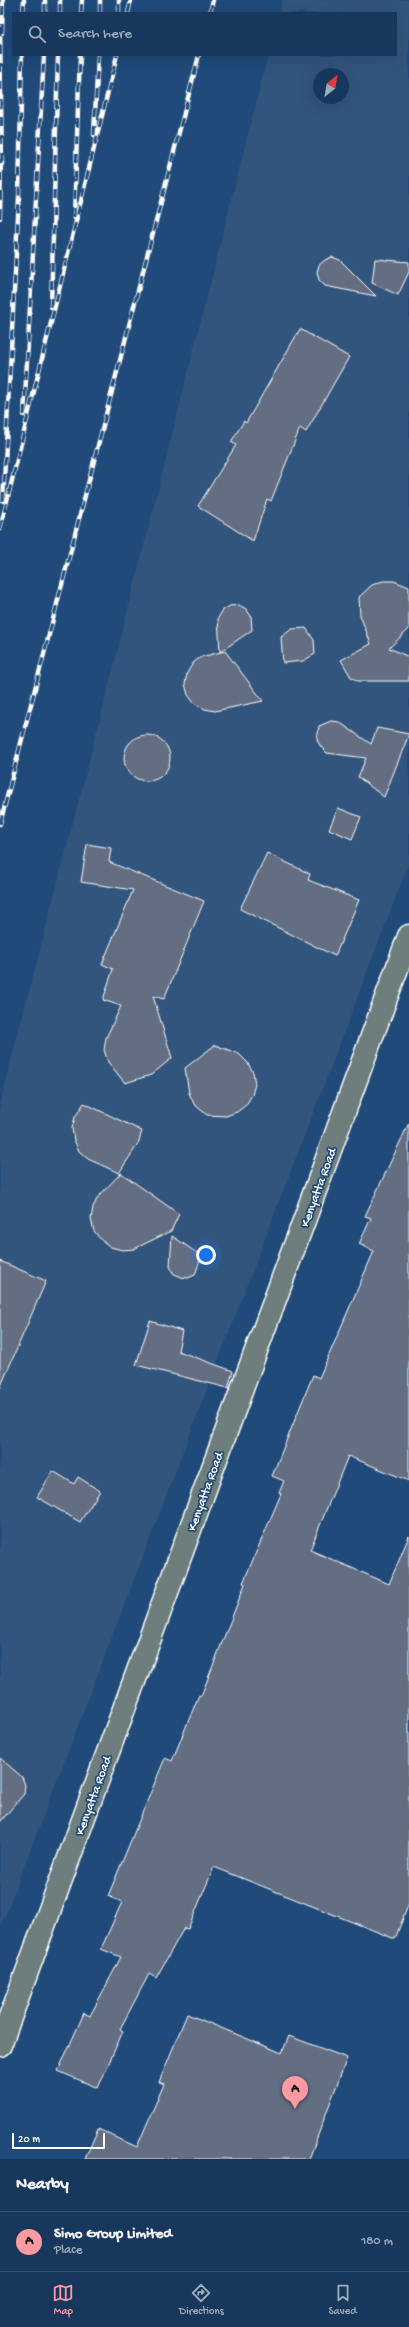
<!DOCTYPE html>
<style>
body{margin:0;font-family:"Gochi Hand",sans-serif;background:#203f62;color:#f1f3f6}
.compass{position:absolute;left:313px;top:68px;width:36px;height:36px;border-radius:50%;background:#17385c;box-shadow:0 4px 16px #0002;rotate:31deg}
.scale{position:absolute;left:12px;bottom:10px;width:93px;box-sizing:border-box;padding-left:4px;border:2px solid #fff;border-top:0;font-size:11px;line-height:14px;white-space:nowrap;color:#fff;-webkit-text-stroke:3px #1f4a7a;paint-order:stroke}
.you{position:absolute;left:206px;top:1255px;width:14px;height:14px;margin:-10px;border:3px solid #fff;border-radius:50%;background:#1a73e8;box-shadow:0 0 0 6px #1a73e833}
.badge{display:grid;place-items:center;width:26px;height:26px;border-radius:50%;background:#ff9aa2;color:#111;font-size:13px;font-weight:700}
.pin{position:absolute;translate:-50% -33px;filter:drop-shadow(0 1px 2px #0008)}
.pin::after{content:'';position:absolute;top:21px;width:14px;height:12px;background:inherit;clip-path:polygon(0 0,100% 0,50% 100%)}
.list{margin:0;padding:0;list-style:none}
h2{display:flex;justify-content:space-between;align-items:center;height:52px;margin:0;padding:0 16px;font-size:17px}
h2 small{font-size:13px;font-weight:400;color:#9eacbb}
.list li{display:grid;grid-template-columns:26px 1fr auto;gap:12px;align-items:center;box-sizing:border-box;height:60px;padding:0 16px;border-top:1px solid #365272}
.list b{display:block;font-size:15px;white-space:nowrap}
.list p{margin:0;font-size:13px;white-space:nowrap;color:#9eacbb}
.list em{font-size:13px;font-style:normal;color:#9eacbb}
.icon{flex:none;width:22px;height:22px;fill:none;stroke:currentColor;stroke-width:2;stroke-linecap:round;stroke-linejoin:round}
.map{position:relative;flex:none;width:409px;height:2159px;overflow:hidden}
.search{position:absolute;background:#17385c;box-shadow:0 4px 16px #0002;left:12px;right:12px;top:12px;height:44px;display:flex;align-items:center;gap:10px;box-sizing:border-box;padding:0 14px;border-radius:0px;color:#9eacbb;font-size:15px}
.sheet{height:112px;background:#17385c}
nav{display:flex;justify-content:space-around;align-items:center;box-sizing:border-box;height:56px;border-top:1px solid #365272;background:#17385c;font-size:11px;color:#9eacbb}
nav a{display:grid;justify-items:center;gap:2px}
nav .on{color:#ff9aa2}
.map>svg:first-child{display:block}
.built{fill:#33557d;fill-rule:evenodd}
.building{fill:#636e83;stroke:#fff}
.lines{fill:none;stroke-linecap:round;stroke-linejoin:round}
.highway-casing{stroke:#fff;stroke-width:25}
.highway{stroke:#6d7e7c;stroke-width:22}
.rail-casing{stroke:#fff;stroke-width:4.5}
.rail{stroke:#1f4a7a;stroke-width:3;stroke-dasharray:9;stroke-linecap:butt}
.labels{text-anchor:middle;stroke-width:3.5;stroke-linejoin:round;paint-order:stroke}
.street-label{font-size:13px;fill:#fff;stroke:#1f4a7a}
</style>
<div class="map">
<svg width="409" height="2159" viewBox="0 0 409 2159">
<rect width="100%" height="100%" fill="#1f4a7a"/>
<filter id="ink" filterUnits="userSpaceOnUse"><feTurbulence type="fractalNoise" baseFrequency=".025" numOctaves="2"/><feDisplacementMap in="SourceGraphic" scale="8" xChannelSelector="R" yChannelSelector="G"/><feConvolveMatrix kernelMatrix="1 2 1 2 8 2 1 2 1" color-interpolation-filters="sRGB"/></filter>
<g filter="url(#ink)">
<!-- built -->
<path class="built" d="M 282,0 L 409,0 L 409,863 L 0,1929 L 0,1103 L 109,684 L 268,55 L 396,55 L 396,13 L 279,13 ZM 319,74 L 343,74 L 343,98 L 319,98 Z"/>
<!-- building -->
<path class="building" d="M 332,257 L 340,260 L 376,296 L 325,286 L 319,280 L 317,272 L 319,265 L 325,260 Z
M 375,259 L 409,262 L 409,272 L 398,295 L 372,283 Z
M 300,329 L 349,357 L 306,432 L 300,428 L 271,501 L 267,499 L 253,541 L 198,506 L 236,445 L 231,442 L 244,421 L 246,423 Z
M 383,581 L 394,581 L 409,587 L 409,629 L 389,648 L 409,657 L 409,681 L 358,681 L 351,677 L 341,660 L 371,644 L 360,615 L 359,597 L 372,585 Z
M 239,605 L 246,609 L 251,616 L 252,630 L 220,652 L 218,618 L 223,610 L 230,606 Z
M 306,628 L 314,640 L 315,654 L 303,661 L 283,663 L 281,637 L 292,629 Z
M 225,651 L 263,701 L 215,711 L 205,709 L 195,704 L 188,695 L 185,684 L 187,673 L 193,663 L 201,657 Z
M 331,721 L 339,722 L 371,744 L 377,728 L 409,734 L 384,797 L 358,777 L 366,758 L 327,753 L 321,747 L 317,740 L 319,726 Z
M124 758a23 23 0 1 1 46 0a23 23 0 1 1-46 0Z
M 338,808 L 361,817 L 352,839 L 329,829 Z
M 87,844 L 111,848 L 109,862 L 204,901 L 164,999 L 153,996 L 172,1058 L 151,1075 L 125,1083 L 108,1062 L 104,1050 L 106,1038 L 121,1006 L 103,1000 L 113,969 L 102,964 L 133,890 L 81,882 Z
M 267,853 L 310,874 L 308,880 L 359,900 L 335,956 L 240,909 Z
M 215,1045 L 239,1054 L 247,1062 L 253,1072 L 255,1084 L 252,1095 L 246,1105 L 237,1112 L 226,1116 L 207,1115 L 194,1104 L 189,1093 L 185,1068 Z
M 84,1103 L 142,1131 L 138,1144 L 119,1173 L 88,1159 L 79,1151 L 74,1140 L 72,1128 L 75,1117 Z
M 409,1123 L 409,1481 L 348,1456 L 310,1550 L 389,1584 L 409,1536 L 409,1903 L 395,1939 L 214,1867 L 188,1929 L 184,1928 L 156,1978 L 149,1974 L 120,2029 L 123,2031 L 98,2088 L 58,2071 L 84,2013 L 90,2016 L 121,1957 L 101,1949 L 122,1902 L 108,1896 L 165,1758 L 172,1761 L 199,1695 L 201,1696 L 245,1584 L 243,1583 L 281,1494 L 279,1493 L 284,1481 L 272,1476 L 313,1375 L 319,1378 L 374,1251 L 359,1244 L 371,1218 L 365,1216 Z
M 121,1173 L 179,1214 L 171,1231 L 134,1249 L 122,1250 L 111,1247 L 101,1240 L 94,1231 L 91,1219 L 93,1207 L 98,1197 Z
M 172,1236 L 197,1253 L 200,1260 L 195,1275 L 188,1278 L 180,1277 L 173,1273 L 170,1266 Z
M 0,1261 L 46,1281 L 0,1388 Z
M 150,1321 L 182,1331 L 178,1351 L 233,1371 L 228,1388 L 136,1365 Z
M 53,1471 L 74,1484 L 78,1477 L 100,1491 L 80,1522 L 37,1497 Z
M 0,1758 L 22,1777 L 25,1785 L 24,1794 L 0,1822 Z
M 187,2014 L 282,2053 L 289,2036 L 347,2058 L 309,2159 L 85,2159 L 98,2129 L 137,2147 L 164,2084 L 159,2082 Z"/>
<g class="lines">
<!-- highway casing -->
<g class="highway-casing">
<path id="highway" d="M 0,2045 L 409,936"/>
</g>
<!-- highway -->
<use href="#highway" class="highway"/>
<!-- rail casing -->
<g class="rail-casing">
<path id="rail" d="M 23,13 L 24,0
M 45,13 L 45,0
M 60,13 L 60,0
M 81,13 L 82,0
M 100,13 L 100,0
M 119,13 L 119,0
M 128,13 L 131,0
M 210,13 L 213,0
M 0,27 L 2,164
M 2,33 L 3,0
M 94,135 L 98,55
M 74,217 L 80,55
M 0,218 L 1,159
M 51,307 L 58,55
M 24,415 L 44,55
M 3,501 L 19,197 L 22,55
M 0,529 L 117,55
M 0,824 L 199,55"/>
</g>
<!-- rail -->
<use href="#rail" class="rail"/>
</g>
</g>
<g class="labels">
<!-- street labels -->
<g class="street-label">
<text transform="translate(317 1187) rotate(-70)" y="5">Kenyatta Road</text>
<text transform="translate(204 1491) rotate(-70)" y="5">Kenyatta Road</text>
<text transform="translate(92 1795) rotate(-70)" y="5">Kenyatta Road</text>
</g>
</g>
</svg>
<svg class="compass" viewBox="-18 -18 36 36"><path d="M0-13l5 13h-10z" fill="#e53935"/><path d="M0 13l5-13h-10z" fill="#9eacbb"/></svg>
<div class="scale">20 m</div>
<div class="you"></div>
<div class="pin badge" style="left:295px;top:2109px">A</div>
<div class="search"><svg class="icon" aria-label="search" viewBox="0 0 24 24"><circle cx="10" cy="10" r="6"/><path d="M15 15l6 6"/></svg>Search here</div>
</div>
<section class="sheet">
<h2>Nearby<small></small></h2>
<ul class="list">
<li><span class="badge">A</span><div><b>Simo Group Limited</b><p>Place</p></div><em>180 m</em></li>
</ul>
</section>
<nav>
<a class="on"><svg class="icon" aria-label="map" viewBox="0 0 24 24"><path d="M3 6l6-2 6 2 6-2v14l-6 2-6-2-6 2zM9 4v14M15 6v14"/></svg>Map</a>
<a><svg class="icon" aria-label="directions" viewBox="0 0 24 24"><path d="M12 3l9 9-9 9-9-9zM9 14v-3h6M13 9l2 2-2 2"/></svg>Directions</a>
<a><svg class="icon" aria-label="saved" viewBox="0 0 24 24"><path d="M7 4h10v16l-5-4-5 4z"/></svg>Saved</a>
</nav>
